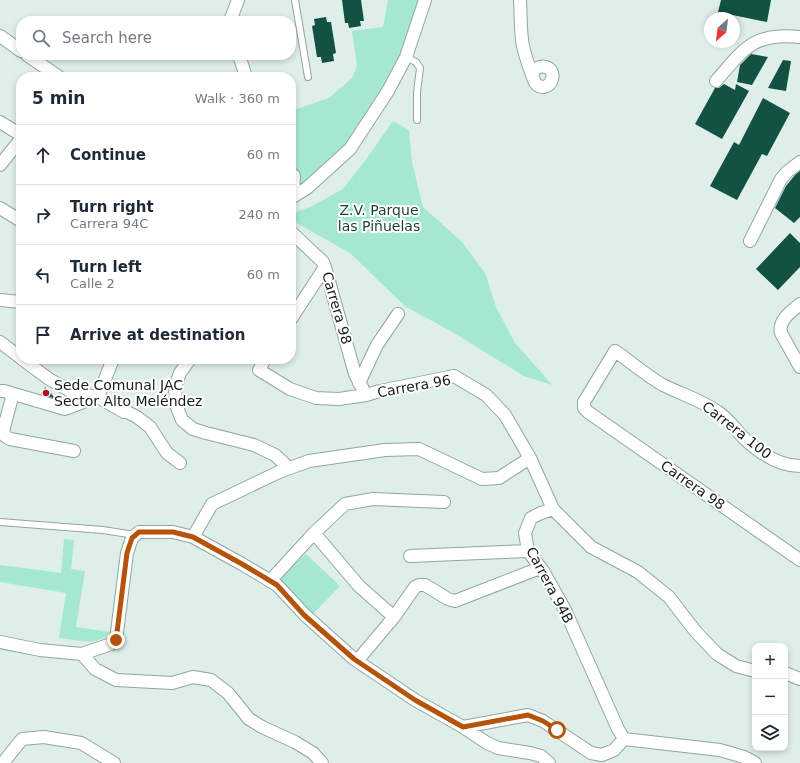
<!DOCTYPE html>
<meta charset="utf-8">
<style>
body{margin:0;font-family:"DejaVu Sans",sans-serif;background:#f2f2f3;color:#1f2937}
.controls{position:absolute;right:12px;bottom:12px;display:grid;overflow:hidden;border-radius:8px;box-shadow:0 2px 6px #0003}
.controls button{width:36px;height:36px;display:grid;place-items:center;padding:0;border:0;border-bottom:1px solid #e0e1e3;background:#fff;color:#1f2937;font:20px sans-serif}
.compass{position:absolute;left:704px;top:12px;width:36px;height:36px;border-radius:50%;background:#fff;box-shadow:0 2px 6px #0003;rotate:208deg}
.stop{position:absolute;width:12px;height:12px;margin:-9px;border:3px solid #b45309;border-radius:50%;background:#fff}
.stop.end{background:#b45309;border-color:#fff;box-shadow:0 1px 4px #0008}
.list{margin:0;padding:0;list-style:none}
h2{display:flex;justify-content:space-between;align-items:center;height:52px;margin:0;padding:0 16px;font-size:17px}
h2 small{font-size:13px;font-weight:400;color:#747a83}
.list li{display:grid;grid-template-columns:26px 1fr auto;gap:12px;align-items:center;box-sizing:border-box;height:60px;padding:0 16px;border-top:1px solid #e0e1e3}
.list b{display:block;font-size:15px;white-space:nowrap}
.list p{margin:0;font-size:13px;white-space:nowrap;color:#747a83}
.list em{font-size:13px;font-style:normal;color:#747a83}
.icon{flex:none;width:22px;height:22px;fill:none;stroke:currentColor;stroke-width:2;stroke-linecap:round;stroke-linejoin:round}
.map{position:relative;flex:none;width:800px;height:763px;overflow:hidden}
.search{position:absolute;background:#fff;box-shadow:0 2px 6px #0003;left:16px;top:16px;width:280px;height:44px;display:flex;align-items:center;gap:10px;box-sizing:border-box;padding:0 14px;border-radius:16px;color:#747a83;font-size:15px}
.panel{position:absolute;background:#fff;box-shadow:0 2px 6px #0003;left:16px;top:72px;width:280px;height:292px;border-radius:16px}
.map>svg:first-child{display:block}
.green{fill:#a5e8d2}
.building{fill:#135242}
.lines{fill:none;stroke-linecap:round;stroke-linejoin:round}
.service-casing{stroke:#95a49e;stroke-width:8}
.minor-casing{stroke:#95a49e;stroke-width:14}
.service{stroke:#fff;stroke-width:6}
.minor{stroke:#fff;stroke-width:12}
.route{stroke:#b45309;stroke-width:5}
.poi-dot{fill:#aa1429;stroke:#fff;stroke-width:1.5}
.labels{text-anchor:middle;stroke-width:4;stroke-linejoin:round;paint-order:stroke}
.park-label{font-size:14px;fill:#1a3e34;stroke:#fff}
.street-label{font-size:14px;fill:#171c1a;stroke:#fff}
.poi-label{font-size:14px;fill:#171c1a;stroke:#fff;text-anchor:start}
</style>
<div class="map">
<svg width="800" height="763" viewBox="0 0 800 763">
<rect width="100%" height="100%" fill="#deeee8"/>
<!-- green -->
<path class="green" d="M 388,0 L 424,0 L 405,52 L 349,148 L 294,194 L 291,172 L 291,111 L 329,98 L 352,78 L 357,66 L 352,31 L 383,27 Z
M 393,121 L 409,130 L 412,162 L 423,207 L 462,242 L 485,273 L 496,307 L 515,343 L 526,355 L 552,385 L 524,376 L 449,330 L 406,307 L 350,253 L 291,220 L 291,214 L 310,207 L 343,189 L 367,158 Z
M 64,539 L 74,540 L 71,569 L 85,571 L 76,627 L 110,632 L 102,639 L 90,642 L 59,638 L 66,593 L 0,582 L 0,565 L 61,573 Z
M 306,554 L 340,586 L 312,615 L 278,577 Z"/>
<!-- building -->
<path class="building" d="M 342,0 L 361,0 L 364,21 L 360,21 L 361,26 L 349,28 L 348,23 L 345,23 Z
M 721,0 L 771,0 L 767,22 L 718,12 Z
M 326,17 L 327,22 L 331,22 L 336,53 L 333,54 L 334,61 L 322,63 L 321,57 L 317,57 L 312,26 L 315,25 L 314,19 Z
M 751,54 L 768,57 L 752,85 L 737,82 L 740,65 Z
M 783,60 L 791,61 L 786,91 L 768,88 Z
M 724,84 L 735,90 L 736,84 L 749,91 L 722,139 L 695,124 L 715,88 L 719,88 Z
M 763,98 L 790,113 L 767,156 L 762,154 L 737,200 L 710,186 L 734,142 L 739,145 Z
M 800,171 L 800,217 L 794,223 L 775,208 L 786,186 L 795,175 Z
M 790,233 L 800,243 L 800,267 L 778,290 L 756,269 Z
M 45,387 L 56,399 L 41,394 Z"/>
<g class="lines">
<!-- service casing -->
<g class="service-casing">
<path id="service" d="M 295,0 L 308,77
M 406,57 L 416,62 L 420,68 L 417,92 L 417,120
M 0,522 L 103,530 L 135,535"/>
</g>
<!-- minor casing -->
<g class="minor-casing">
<path id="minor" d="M 520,0 C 521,15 520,31 523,46 C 525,55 528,64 531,72 C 534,79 534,87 544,87 C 548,86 551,84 552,79 C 556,66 537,61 532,75
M 230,21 L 238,0
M 0,36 L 21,51
M 27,55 L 59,77
M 239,55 L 246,77
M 716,81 C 744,49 753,32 800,37
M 0,122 L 21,135
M 0,165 L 21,139
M 291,173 L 294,176 L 293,196
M 291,198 L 307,188 L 350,149 L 388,91 L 406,57 L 425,0
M 0,208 L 21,221
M 291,232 L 323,262 L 325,267 L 355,374 L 366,395
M 750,241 L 781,179 L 787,172 L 800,162
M 0,300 L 21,302
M 800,304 C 791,312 778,320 781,333 L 800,367
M 291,319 L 325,267
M 0,342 L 21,358
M 22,359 L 49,379 L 74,393 L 98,397 L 124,412 L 127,412 L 137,417 L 150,427 L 167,453 L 180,463
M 190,359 L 180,373 L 175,387 L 176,405 L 182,420 L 193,429 L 206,433 L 254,445 L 275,455 L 289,468
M 265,359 L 259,370 L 290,389 L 316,398 L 339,399 L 366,395 L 380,391 L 454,376 L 486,395 L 505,415 L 530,458 L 553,509 L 591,547 L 638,572 L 669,597 L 696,632 L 717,654 L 736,666 L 755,671
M 359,383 L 377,345 L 398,314
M 0,391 L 4,391 L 65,409 L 97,397
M 13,394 L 3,431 L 5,436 L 10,439 L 74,451
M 98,397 L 113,359
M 800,466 C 780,466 760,453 746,440 C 736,431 729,419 718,412 C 701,400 681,394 663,385 C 647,376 631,362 615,351 L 584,402 L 584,408 L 588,412 L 800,560
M 553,509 L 541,513 L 531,518 L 525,533 L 528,551 L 543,571 L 565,610 L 618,729 L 624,739
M 314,533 L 359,586 L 394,617
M 193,537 L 212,504 L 279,472 L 309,461 L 385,450 L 419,449 L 482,479 L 499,478 L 530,458
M 410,556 L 528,551
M 270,581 L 314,533 L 345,504 L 373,499 L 444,502
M 0,642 L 40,650 L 82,654 L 95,669 L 116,680 L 172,683 L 193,677 L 211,680 L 228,693 L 249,719 L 262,727 L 295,742 L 313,753 L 322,763
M 82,654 L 111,644 L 116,640 L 127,553 L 132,538 L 139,532 L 173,532 L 193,537 L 242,564 L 277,585 L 305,615 L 354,659 L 415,700 L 463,727 L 487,743 L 498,748 L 530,753 L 541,756 L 549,763
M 357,661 L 394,617 L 415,587 L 419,585 L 425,585 L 448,599 L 455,601 L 540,568
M 785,673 L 800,679
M 463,727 L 528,715 L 543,721 L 591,753 L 602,755 L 614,750 L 624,739
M 624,739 L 720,750 L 744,757 L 755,763
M 3,763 L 22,739 L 44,737 L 81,743 L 114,763"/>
</g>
<!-- service -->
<use href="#service" class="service"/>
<!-- minor -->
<use href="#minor" class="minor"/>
</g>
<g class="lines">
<!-- route -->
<path class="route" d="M 116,640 L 127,553 L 132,538 L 139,532 L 173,532 L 193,537 L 242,564 L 277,585 L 304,615 L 354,659 L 415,700 L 463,727 L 528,715 L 543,721 L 557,730"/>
</g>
<!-- markers -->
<circle class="poi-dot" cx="46" cy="393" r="4"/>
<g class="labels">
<!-- park labels -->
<g class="park-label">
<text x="379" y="215">Z.V. Parque<tspan x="379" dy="16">las Piñuelas</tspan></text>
</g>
<!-- street labels -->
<g class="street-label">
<text transform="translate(337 308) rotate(74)" y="5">Carrera 98</text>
<text transform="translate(414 386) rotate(-10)" y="5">Carrera 96</text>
<text transform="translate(737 430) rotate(38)" y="5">Carrera 100</text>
<text transform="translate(693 485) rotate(35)" y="5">Carrera 98</text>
<text transform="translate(550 585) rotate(62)" y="5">Carrera 94B</text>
</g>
<!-- poi labels -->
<g class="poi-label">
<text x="54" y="390">Sede Comunal JAC<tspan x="54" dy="16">Sector Alto Meléndez</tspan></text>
</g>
</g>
</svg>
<div class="controls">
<button>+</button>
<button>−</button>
<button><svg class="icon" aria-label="layers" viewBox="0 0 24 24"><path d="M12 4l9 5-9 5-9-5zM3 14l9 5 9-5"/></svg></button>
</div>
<svg class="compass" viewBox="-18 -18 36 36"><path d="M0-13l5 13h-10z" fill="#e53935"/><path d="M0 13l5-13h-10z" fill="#747a83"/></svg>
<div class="stop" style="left:557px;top:730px"></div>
<div class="stop end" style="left:116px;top:640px"></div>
<div class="search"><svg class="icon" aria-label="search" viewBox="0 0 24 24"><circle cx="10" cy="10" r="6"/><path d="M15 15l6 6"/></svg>Search here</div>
<section class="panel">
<h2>5 min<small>Walk · 360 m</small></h2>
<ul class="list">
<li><svg class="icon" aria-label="ahead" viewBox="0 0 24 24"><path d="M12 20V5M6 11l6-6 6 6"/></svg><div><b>Continue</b></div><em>60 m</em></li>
<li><svg class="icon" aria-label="right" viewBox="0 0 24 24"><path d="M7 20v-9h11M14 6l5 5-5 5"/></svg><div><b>Turn right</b><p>Carrera 94C</p></div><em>240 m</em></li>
<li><svg class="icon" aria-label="left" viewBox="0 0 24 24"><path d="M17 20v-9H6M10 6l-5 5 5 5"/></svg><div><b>Turn left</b><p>Calle 2</p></div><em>60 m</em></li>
<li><svg class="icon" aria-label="arrive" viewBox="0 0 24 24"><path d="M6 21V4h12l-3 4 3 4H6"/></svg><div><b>Arrive at destination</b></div></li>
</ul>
</section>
</div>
